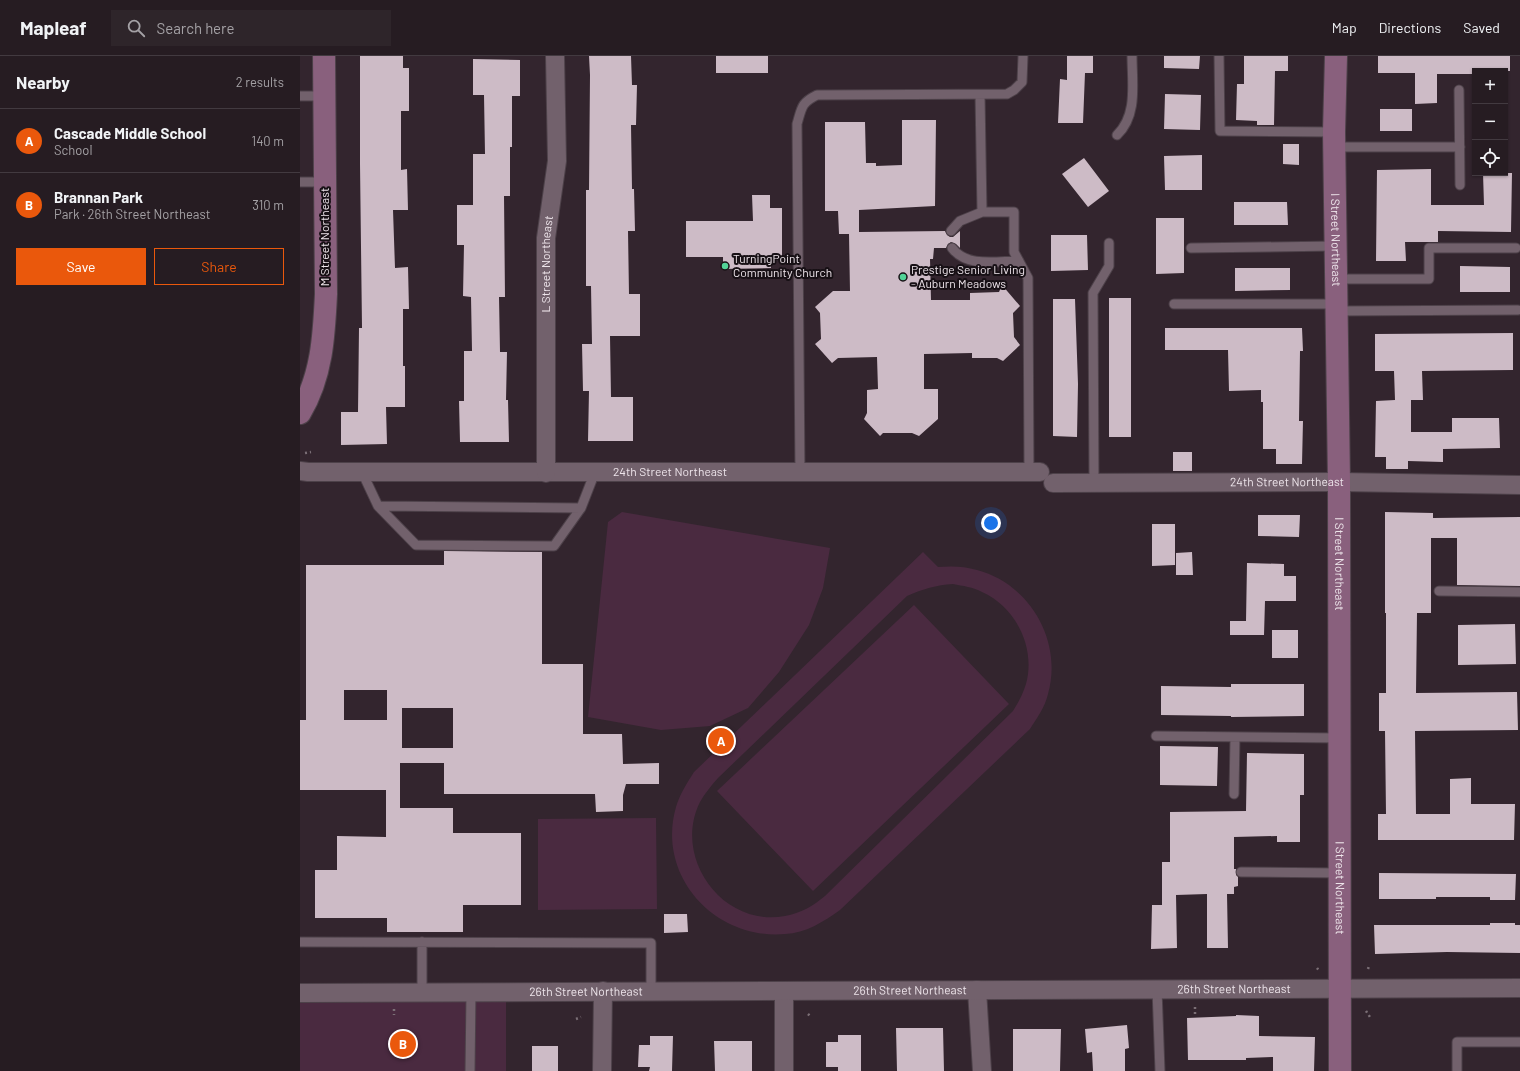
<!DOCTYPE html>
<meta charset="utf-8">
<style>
body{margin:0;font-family:Barlow,sans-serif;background:#2e252a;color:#f1f3f6}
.controls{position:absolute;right:12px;top:12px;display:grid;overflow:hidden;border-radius:0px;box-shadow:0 1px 3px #0004}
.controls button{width:36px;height:36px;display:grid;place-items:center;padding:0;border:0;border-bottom:1px solid #423a40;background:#261c22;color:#f1f3f6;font:20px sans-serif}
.you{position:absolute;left:691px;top:467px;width:14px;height:14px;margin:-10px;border:3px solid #fff;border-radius:50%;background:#1a73e8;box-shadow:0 0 0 6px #1a73e833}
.badge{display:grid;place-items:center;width:26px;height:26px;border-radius:50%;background:#ea580c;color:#fff;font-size:13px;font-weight:700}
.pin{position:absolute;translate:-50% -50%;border:2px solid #fff;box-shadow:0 1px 4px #0006}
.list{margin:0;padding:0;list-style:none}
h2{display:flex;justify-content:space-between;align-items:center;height:52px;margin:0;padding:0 16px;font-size:17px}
h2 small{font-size:13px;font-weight:400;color:#a4a1a5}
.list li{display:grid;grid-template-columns:26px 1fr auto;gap:12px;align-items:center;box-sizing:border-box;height:64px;padding:0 16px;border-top:1px solid #423a40}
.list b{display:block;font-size:15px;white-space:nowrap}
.list p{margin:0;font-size:13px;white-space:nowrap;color:#a4a1a5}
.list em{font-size:13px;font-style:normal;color:#a4a1a5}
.actions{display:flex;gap:8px;padding:12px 16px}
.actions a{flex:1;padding:9px 0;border:1px solid #ea580c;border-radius:0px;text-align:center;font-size:14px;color:#ea580c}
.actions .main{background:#ea580c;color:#fff}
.icon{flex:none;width:22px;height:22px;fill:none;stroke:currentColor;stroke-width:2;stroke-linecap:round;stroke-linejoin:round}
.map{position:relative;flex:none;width:1220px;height:1015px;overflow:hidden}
header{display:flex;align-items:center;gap:24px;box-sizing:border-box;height:56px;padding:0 20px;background:#261c22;border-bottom:1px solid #423a40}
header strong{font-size:19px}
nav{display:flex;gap:22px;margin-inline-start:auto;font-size:14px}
.search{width:280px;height:36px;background:#2e252a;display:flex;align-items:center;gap:10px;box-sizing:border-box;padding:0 14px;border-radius:0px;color:#a4a1a5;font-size:15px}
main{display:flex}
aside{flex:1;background:#261c22}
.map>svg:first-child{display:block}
.green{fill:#4a2a40;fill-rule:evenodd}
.building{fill:#cdbbc6;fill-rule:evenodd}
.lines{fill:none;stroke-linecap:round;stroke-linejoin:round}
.lane-casing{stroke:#4d4149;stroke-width:11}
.street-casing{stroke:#4d4149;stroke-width:20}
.secondary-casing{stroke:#4d4149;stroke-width:24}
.path{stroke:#7b6f76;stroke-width:2.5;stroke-dasharray:2 3;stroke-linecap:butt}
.lane{stroke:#72616c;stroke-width:9}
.street{stroke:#72616c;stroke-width:18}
.secondary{stroke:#89607d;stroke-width:22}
.poi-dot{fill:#52d397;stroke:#171015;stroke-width:1.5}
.labels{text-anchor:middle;stroke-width:4;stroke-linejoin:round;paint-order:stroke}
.street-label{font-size:12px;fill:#ede4ea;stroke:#171015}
.poi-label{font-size:12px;fill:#ede4ea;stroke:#171015;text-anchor:start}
</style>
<header>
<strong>Mapleaf</strong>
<div class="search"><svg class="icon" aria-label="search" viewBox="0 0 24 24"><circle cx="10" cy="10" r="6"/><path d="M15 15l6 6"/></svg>Search here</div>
<nav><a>Map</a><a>Directions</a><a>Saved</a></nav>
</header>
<main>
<aside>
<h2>Nearby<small>2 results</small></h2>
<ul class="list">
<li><span class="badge">A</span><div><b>Cascade Middle School</b><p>School</p></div><em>140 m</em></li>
<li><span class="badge">B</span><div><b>Brannan Park</b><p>Park · 26th Street Northeast</p></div><em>310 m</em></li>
</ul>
<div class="actions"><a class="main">Save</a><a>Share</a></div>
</aside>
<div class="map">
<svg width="1220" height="1015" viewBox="0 0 1220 1015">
<rect width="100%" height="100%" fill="#33252e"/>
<!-- green -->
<path class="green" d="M 322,456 L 530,492 L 523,532 L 509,569 L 479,616 L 448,652 L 410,670 L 361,674 L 288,661 L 308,466 Z
M 623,496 L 638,511 C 651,510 664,510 677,514 C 730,528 763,585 748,638 C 745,651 737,662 730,673 L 540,854 C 523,866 506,877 485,878 C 415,884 356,820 376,751 C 380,738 387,727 394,716 ZM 653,528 C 663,530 673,531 682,536 C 716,551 736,592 726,628 C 723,638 718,647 713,655 L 525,840 C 513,850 501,857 485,860 C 423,872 372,802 400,746 C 405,737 411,730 418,722 L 607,540 C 623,533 636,529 653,528 Z
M 614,549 L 709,648 L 513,835 L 417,735 Z
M 356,762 L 357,853 L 238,854 L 238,763 Z
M 0,937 L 206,937 L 206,1015 L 0,1015 Z"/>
<!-- building -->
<path class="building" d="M 60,0 L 103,0 L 103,12 L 109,12 L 109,55 L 101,55 L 101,114 L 107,113 L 108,154 L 93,154 L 95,212 L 108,211 L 109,253 L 103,253 L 103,310 L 105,310 L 105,351 L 86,351 L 87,388 L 41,389 L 41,356 L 58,356 L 59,272 L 62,272 L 60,108 Z
M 289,0 L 331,0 L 332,29 L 337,29 L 336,69 L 331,69 L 332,133 L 334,133 L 335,175 L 328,175 L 329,238 L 340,238 L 340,280 L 310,280 L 311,341 L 333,341 L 333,385 L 288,385 L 289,335 L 283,335 L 282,288 L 292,288 L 291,230 L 286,230 L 286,134 L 289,134 L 290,19 Z
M 416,0 L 468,0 L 468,17 L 416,17 Z
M 767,0 L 793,0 L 793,17 L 785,17 L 783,67 L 758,67 L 760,23 L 767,24 Z
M 864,0 L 900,0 L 899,13 L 864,12 Z
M 944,0 L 988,0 L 988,15 L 975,15 L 974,69 L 957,69 L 957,65 L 936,64 L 937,28 L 944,28 Z
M 1078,0 L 1210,0 L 1210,15 L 1175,15 L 1175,18 L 1137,18 L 1137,47 L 1115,48 L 1115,17 L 1078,17 Z
M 173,3 L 220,4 L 220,40 L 212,40 L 212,91 L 210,91 L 210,140 L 204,140 L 205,241 L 199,241 L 200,296 L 207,296 L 206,344 L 208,344 L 209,386 L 160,386 L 159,345 L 164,345 L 164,295 L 172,295 L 171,241 L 163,240 L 164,189 L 157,189 L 157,149 L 173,149 L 173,98 L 185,98 L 184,39 L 173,39 Z
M 865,38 L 901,39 L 900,74 L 864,73 Z
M 1080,53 L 1112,53 L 1112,75 L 1080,75 Z
M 602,64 L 636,64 L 635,150 L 559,154 L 559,176 L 645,175 L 647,179 L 650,181 L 653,181 L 660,175 L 660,192 L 656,188 L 651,186 L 648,188 L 646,192 L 634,192 L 633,203 L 630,203 L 631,244 L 670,244 L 670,237 L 699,236 L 702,229 L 720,250 L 713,257 L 714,281 L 720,289 L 703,305 L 697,302 L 672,302 L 672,297 L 624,298 L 624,333 L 638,333 L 638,363 L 619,380 L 612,377 L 583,377 L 580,380 L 564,363 L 567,357 L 567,334 L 578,333 L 577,301 L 538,302 L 532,307 L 515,288 L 521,283 L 520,257 L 515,251 L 533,235 L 550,235 L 549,178 L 539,178 L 538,155 L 525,155 L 525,66 L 565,66 L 566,107 L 576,107 L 576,110 L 602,109 Z
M 983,88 L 999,88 L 999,109 L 983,108 Z
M 902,99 L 902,134 L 865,134 L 864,100 Z
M 784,102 L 809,135 L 788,151 L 762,118 Z
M 1131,113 L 1131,149 L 1184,149 L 1183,117 L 1212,117 L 1211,176 L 1138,175 L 1138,186 L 1105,186 L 1106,205 L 1076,205 L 1077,114 Z
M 452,139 L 470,139 L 470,152 L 482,152 L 482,204 L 471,205 L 471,212 L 423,213 L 423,201 L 386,201 L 386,165 L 453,165 Z
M 934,146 L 987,146 L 988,169 L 934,169 Z
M 856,162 L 884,162 L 884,217 L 856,218 Z
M 751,179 L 787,179 L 788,214 L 751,215 Z
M 1160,210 L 1210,211 L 1210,236 L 1160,236 Z
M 935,212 L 990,212 L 990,234 L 935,235 Z
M 809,242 L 831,242 L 831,381 L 809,381 Z
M 753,243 L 775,243 L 778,328 L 777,381 L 753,380 Z
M 865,272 L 1002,272 L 1003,295 L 1000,295 L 999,365 L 1003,365 L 1002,408 L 976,408 L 976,393 L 963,393 L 963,346 L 961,346 L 961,334 L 929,335 L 928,294 L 865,294 Z
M 1213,277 L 1213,314 L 1122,315 L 1123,344 L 1111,344 L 1111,376 L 1152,376 L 1152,362 L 1199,362 L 1200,392 L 1143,393 L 1143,406 L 1108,405 L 1108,413 L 1086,413 L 1086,401 L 1075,401 L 1076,345 L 1095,344 L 1094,315 L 1075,315 L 1075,278 Z
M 873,396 L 892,396 L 892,415 L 873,415 Z
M 1085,456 L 1133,457 L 1133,462 L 1220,461 L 1220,530 L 1157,529 L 1157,482 L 1131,482 L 1131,557 L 1117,557 L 1116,637 L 1217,636 L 1218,674 L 1115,675 L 1116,758 L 1150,758 L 1150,723 L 1171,722 L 1171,748 L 1215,748 L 1214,784 L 1078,784 L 1078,758 L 1086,758 L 1085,675 L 1079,675 L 1079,637 L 1086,637 L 1086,557 L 1085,557 Z
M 958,459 L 1000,459 L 999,481 L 958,480 Z
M 852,468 L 875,468 L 875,509 L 852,510 Z
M 144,495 L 242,496 L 242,608 L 283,608 L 283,678 L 322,678 L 323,708 L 359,707 L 359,728 L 326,728 L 323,739 L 323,755 L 296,756 L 295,738 L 144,738 L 144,707 L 100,707 L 100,752 L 153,752 L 153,777 L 221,777 L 221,849 L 163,849 L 163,876 L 87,876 L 87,862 L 15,862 L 15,814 L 37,814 L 37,780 L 86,781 L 86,734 L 0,734 L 0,664 L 6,664 L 6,509 L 144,509 ZM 44,634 L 87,634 L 87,664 L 44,664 ZM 102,652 L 153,652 L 153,692 L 102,692 Z
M 892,496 L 893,519 L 876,519 L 876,497 Z
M 947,507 L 984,508 L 984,520 L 996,520 L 996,545 L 965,545 L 964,579 L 930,579 L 930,565 L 946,565 Z
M 1215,568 L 1216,608 L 1158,609 L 1158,569 Z
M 972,574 L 998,574 L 998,602 L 972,602 Z
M 931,628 L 1004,628 L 1004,660 L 931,661 L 931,660 L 861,659 L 861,630 L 931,631 Z
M 860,690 L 918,691 L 917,730 L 860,729 Z
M 947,697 L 1004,698 L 1004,739 L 1000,739 L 1000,786 L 977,786 L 977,780 L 934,781 L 934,813 L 936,813 L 936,819 L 938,821 L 938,830 L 934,831 L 934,838 L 927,838 L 928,892 L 907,892 L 907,838 L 876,839 L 877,892 L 851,893 L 852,849 L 862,849 L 862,806 L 870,806 L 870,756 L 946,755 Z
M 1079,817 L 1216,818 L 1215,844 L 1190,844 L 1190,841 L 1136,841 L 1136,843 L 1079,843 Z
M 364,858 L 387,858 L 388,876 L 364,877 Z
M 1190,867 L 1215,867 L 1215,869 L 1220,869 L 1220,897 L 1147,896 L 1075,898 L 1074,869 L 1190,869 Z
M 936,959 L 959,960 L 959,980 L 1015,981 L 1014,1015 L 973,1015 L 973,1001 L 946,1002 L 946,1004 L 888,1004 L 887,962 L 936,960 Z
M 827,969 L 829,992 L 825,993 L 825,1015 L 793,1015 L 792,996 L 787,997 L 785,973 Z
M 596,972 L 643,972 L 644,1015 L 597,1015 Z
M 713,973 L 761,973 L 760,1015 L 713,1015 Z
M 538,979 L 561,979 L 561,1015 L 538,1015 L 538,1011 L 526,1011 L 526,986 L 538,986 Z
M 350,980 L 373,980 L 372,1015 L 349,1015 L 350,1011 L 338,1011 L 339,989 L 350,989 Z
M 414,985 L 452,985 L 452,1015 L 415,1015 Z
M 232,990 L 258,990 L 258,1015 L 232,1015 Z"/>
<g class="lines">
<!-- lane casing -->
<g class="lane-casing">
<path id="lane" d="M 919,0 L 920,75 L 1034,76
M 1159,34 L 1160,129
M 680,39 L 682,156 L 714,156 L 714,196 L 728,222 L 729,416
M 0,40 L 24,40
M 817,79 C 838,59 832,27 832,0
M 1034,91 L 1160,91
M 0,126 L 25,126
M 651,175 L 660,165 L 682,156
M 652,192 C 667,212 697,205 719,205
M 891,192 L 1035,190
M 1036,223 L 1129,223 L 1129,192 L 1216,192
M 874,248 L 1036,248
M 1036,255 L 1218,254
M 62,416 L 78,450 L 281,452 L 295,416
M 500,416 L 497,68 C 502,51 501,47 517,39 L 707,38 L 714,34 L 722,26 L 723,0
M 794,427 L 793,237 L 809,210 L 809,187
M 78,450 L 116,489 L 254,490 L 281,452
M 1139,535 L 1220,536
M 856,680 L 1039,682
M 934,738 L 935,681
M 941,816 L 1040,817
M 0,886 L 351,887 L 351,935
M 857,933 L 860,1015
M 122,937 L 122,886
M 170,1015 L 171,937
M 1157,1015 L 1157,986 L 1220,986"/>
</g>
<!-- street casing -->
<g class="street-casing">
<g id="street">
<path id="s1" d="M 0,415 L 8,416 L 740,416"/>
<path id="s2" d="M 246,417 L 246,182 L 257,105 L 255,0"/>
<path id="s3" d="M 753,427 L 1039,426 L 1220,429"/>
<path d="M 677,934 L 682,1015"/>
<path d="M 484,935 L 484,1015"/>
<path id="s4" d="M 0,937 L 1220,932"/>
<path d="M 302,1015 L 303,935"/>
</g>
</g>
<!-- secondary casing -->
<g class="secondary-casing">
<g id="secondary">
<path id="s5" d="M 1036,0 L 1034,76 L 1039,426 L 1040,1015"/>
<path d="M 0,357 C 22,320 24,280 26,238 L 24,0"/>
</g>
</g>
<!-- path -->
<path class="path" d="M 5,397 L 11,396
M 1017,912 L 1020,916
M 1068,913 L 1069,910
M 895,951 L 895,958
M 94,953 L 94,959
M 1066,955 L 1070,961
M 508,958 L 511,961
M 276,963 L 281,961"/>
<!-- lane -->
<use href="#lane" class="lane"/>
<!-- street -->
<use href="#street" class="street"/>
<!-- secondary -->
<use href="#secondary" class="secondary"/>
</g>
<!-- markers -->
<g class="poi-dot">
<circle cx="425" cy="210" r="4"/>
<circle cx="603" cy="221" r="4"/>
</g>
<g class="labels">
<!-- street labels -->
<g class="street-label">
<text transform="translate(25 181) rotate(-90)" y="4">M Street Northeast</text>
<text dy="4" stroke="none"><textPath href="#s5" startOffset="184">I Street Northeast</textPath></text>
<text dy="4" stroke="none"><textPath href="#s2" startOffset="209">L Street Northeast</textPath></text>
<text dy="4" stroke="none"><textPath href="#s1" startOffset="370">24th Street Northeast</textPath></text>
<text dy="4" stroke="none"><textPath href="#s3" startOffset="234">24th Street Northeast</textPath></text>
<text dy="4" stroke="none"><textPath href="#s5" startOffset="508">I Street Northeast</textPath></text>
<text dy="4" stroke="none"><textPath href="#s5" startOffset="832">I Street Northeast</textPath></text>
<text dy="4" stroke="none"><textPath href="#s4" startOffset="934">26th Street Northeast</textPath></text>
<text dy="4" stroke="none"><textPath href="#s4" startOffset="610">26th Street Northeast</textPath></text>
<text dy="4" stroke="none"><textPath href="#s4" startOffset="286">26th Street Northeast</textPath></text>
</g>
<!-- poi labels -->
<g class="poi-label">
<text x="433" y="207">TurningPoint<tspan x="433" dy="14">Community Church</tspan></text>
<text x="611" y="218">Prestige Senior Living<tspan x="611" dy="14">- Auburn Meadows</tspan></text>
</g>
</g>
</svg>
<div class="controls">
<button>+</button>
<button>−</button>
<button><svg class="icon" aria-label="locate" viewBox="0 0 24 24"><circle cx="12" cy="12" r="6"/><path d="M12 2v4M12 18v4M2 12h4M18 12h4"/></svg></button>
</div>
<div class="you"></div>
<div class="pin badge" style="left:421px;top:685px">A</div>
<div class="pin badge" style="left:103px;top:988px">B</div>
</div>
</main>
